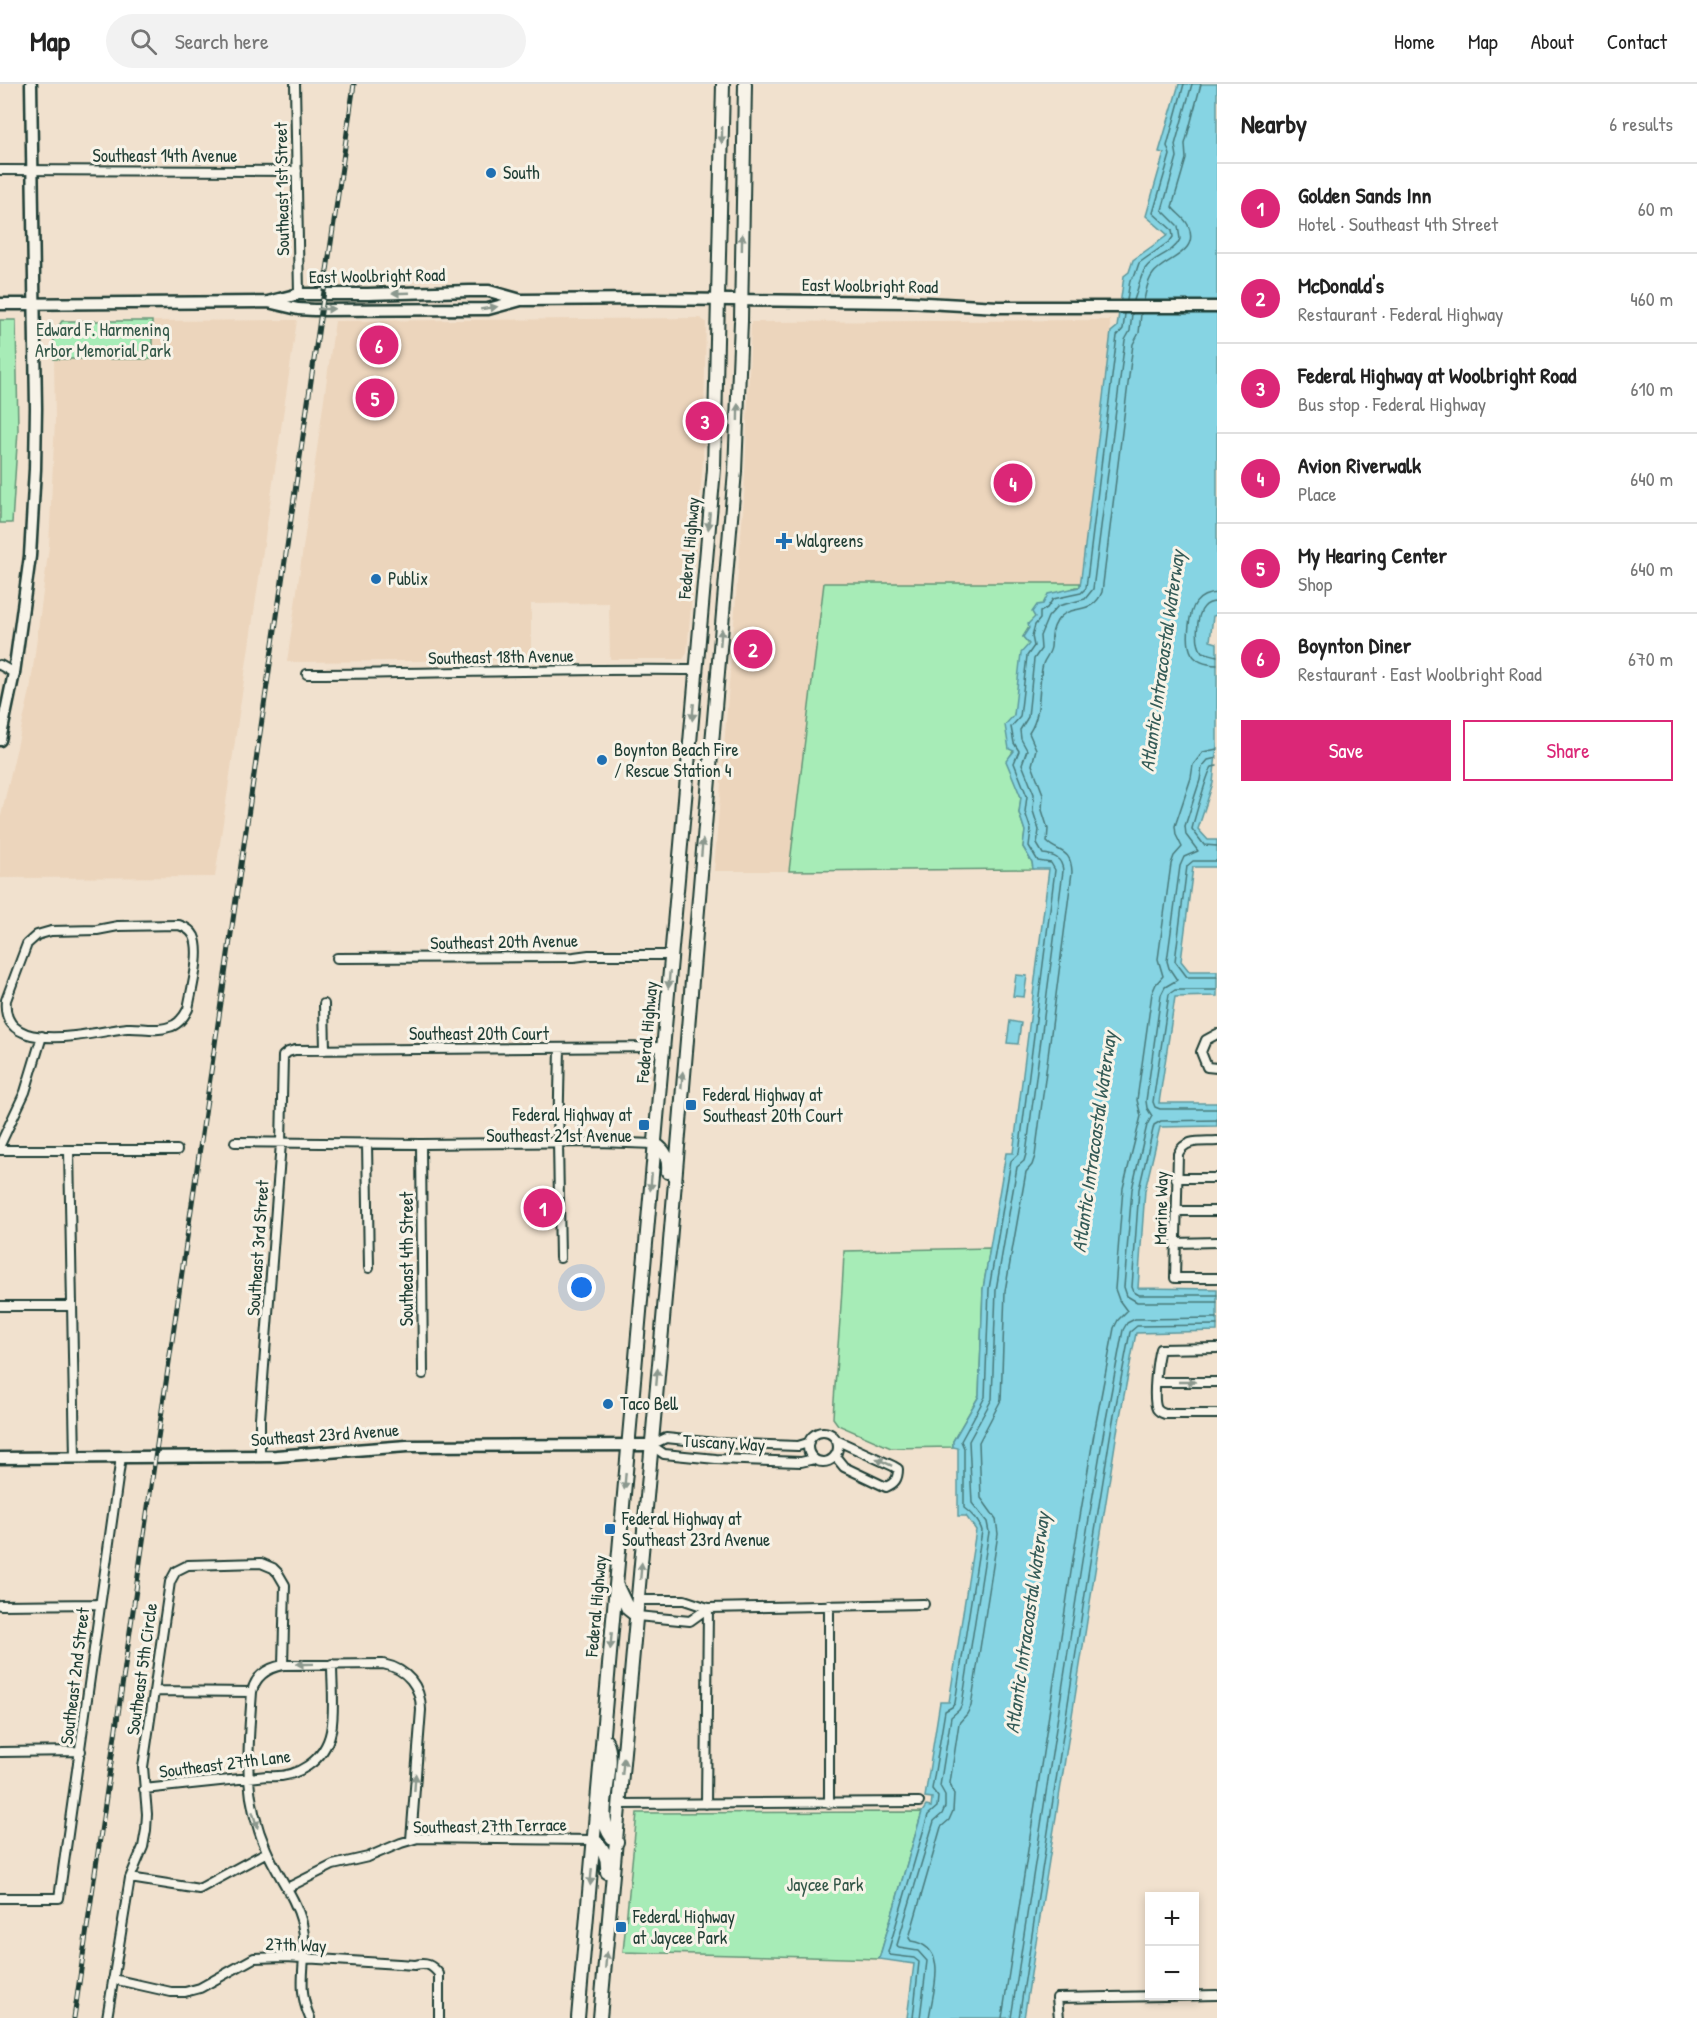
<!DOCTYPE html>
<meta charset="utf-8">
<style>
body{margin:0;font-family:"Patrick Hand",sans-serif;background:#f2f2f2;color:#222}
.controls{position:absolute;right:18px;bottom:18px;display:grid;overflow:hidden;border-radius:0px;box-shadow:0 3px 9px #0003}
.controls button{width:54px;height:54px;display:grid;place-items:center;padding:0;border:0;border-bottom:2px solid #e0e0e0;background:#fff;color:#222;font:30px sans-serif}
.you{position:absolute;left:582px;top:1204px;width:21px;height:21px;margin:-15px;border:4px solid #fff;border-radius:50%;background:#1a73e8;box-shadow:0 0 0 9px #1a73e833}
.badge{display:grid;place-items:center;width:39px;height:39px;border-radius:50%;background:#db2777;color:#fff;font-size:20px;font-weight:700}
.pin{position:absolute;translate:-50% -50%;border:3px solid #fff;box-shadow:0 2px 6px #0006}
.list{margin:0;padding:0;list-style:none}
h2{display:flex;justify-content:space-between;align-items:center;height:78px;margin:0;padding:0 24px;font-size:26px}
h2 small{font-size:20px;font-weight:400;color:#767676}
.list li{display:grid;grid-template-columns:39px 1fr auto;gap:18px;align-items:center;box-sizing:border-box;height:90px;padding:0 24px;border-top:2px solid #e0e0e0}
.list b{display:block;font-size:22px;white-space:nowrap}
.list p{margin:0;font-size:20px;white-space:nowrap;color:#767676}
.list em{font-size:20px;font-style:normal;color:#767676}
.actions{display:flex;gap:12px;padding:18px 24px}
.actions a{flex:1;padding:14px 0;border:2px solid #db2777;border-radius:0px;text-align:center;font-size:21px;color:#db2777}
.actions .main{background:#db2777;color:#fff}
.icon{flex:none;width:33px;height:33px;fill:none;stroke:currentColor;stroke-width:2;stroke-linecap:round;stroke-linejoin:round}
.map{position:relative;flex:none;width:1217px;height:1934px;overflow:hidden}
header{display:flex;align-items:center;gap:36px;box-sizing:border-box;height:84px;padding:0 30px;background:#fff;border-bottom:2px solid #e0e0e0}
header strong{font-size:28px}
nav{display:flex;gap:33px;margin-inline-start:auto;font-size:21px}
.search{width:420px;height:54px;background:#f2f2f2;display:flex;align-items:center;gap:15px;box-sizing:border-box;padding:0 21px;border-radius:33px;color:#767676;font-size:22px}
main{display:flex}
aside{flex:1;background:#fff}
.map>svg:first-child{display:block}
.built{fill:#ecd5bc}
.green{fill:#a7ecb7;stroke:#639476;stroke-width:1.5}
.water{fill:#86d4e3;stroke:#5d989d;stroke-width:1.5}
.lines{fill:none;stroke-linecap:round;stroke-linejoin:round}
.shore{stroke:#48797a;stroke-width:1.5}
.street-casing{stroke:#1f3d34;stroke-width:12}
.secondary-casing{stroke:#1f3d34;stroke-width:15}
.primary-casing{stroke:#1f3d34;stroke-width:16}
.street{stroke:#f7f3e8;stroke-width:8}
.secondary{stroke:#f7f3e8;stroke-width:10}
.primary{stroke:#f7f3e8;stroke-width:12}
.rail-casing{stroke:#1f3d34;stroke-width:5}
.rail{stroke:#f7f3e8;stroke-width:3;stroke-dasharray:9;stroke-linecap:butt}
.oneway{fill:#8b988e}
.poi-dot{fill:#1f6fb2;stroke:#f7f3e8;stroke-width:2}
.labels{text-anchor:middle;stroke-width:6;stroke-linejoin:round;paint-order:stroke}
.street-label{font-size:18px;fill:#1f3d34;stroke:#f7f3e8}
.poi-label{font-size:18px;fill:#1f3d34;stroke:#f7f3e8;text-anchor:start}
.park-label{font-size:18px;fill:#335748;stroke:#f7f3e8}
.water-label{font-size:20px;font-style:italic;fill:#345b57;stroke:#f7f3e8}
</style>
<header>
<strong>Map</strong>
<div class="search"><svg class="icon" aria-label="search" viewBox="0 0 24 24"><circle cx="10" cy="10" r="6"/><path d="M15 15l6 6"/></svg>Search here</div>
<nav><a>Home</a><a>Map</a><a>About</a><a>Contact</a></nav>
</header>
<main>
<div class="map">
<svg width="1217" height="1934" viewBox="0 0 1217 1934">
<rect width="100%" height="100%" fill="#f1e1ce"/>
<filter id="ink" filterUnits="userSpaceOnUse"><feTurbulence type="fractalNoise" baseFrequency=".0167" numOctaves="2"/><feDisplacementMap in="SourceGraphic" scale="12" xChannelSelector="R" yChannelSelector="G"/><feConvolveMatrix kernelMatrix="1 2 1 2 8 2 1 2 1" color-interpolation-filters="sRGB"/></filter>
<g filter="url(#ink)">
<!-- built -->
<path class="built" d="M 700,234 L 706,238 L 703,376 L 687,569 L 683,575 L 610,575 L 609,519 L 531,520 L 531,576 L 287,578 L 335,237 Z
M 297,236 L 215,793 L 0,794 L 0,736 L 30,607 L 49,462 L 55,337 L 54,275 L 152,275 L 152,237 Z
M 1110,236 L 1111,260 L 1080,499 L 824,499 L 789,787 L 714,787 L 744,414 L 751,238 Z"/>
<!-- green -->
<path class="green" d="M 0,236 L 16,236 L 18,346 L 12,439 L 0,439 Z
M 62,237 L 152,237 L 152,275 L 54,275 L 54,249 Z
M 824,499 L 1080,499 L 1080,503 L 1075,503 L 1043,520 L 1023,553 L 1029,560 L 1014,631 L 1014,666 L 1007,677 L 1021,713 L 1019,729 L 1025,747 L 1023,763 L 1032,778 L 1033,785 L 789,787 Z
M 990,1164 L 983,1205 L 979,1312 L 953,1357 L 953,1363 L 891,1364 L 838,1341 L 833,1334 C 836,1278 842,1223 844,1167 Z
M 922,1728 L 879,1875 L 623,1868 L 637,1729 Z"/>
<!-- water -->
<path class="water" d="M 1179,0 L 1217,0 L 1217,531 L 1213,532 L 1210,557 L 1217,559 L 1217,661 L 1213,699 L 1198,745 L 1208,756 L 1217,756 L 1217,783 L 1193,783 L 1181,877 L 1189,887 L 1217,887 L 1217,912 L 1175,913 L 1159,1019 L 1217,1019 L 1217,1042 L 1160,1043 L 1145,1106 L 1138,1204 L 1217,1205 L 1217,1247 L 1136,1249 L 1117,1348 L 1024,1934 L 907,1934 L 914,1880 L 879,1875 L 922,1728 L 926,1722 L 931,1723 L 932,1714 L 925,1713 L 940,1618 L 949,1618 L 976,1446 L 966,1432 L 958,1432 L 958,1364 L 953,1363 L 953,1357 L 979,1312 L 983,1205 L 1006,1069 L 1013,1069 L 1049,785 L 1033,785 L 1032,778 L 1023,763 L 1025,747 L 1019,729 L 1021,713 L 1006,677 L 1014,667 L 1009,665 L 1005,641 L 1014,631 L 1021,569 L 1029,560 L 1023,553 L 1029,544 L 1028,540 L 1035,533 L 1032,528 L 1037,521 L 1043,520 L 1048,510 L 1080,503 L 1111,248 L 1117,243 L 1124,192 L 1129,188 L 1133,176 L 1168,151 L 1146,132 L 1164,69 L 1159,68 Z
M 1016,891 L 1027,892 L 1024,913 L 1013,912 Z
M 1010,937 L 1021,939 L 1018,960 L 1007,959 Z"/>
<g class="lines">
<!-- shore -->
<path class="shore" d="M 1127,216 L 1130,196 L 1135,191 L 1139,179 L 1170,157 L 1173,153 L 1172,146 L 1153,129 L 1170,71 L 1167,62 L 1184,0
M 1134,216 C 1138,206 1139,195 1145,185 C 1153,172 1174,170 1180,155 L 1178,142 L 1162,126 L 1177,73 L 1175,61 L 1192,0
M 1144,216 C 1146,208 1147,197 1153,190 C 1164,174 1201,170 1188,141 C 1184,133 1176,129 1172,123 L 1186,75 L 1185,60 L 1201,0
M 1217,509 C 1196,510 1191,523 1189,541 C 1186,565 1190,580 1217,581
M 1217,518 C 1212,518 1207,519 1204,523 C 1196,531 1195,560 1202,568 L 1217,572
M 1217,674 L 1208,676 L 1202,683 L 1200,696 L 1185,742 L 1186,751 L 1198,767 L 1184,773 L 1180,782 L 1167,877 L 1169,884 L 1177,896 L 1165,903 L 1161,911 L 1146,1017 L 1147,1024 L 1152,1032 L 1147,1041 L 1132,1105 L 1124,1203 L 1127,1212 L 1137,1218 L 1217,1218
M 1217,682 L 1212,683 C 1208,687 1194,736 1192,745 L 1204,761 L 1217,762
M 1217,777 L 1193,777 L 1187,782 L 1175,877 L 1187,893 L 1217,893
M 1217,906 L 1175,906 L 1169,910 L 1153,1018 L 1155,1023 L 1160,1025 L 1217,1025
M 1217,1036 L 1161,1037 L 1154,1041 L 1139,1105 L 1132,1203 L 1134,1208 L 1139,1211 L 1217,1211
M 913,1934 L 919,1878 L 914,1874 L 890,1871 L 888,1868 L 928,1731 L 937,1723 L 938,1713 L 932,1705 L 945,1627 L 952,1623 L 955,1619 L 982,1447 C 980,1438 971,1429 964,1424 L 964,1364 L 961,1357 L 985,1313 L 989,1205 L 1011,1077 L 1019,1069 L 1055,786 L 1051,779 L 1038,777 L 1029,762 L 1031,746 L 1025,728 L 1027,712 L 1014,679 L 1019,667 L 1014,659 L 1011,643 L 1020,633 L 1027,572 L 1034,562 L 1032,552 L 1035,541 L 1040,535 L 1040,528 L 1047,524 L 1053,515 L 1081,509 L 1086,504 L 1117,252 L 1123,245 L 1125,230
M 920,1934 L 927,1877 L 918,1867 L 899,1864 L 897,1861 L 934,1737 L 942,1730 L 945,1723 L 945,1711 L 940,1702 L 951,1633 L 959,1626 L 962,1620 L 989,1448 L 987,1438 L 972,1419 L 969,1357 L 992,1315 L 996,1206 L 1017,1083 L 1024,1077 L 1026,1070 L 1063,787 C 1062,774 1054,771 1043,770 L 1037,760 L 1039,746 L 1033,727 L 1034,710 L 1022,680 L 1027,666 L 1021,655 L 1020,646 L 1028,633 L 1034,575 L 1041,565 L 1040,552 L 1048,533 L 1058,522 L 1085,515 L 1093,505 L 1125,256 L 1130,247 L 1132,230
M 929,1934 C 933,1906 950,1863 911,1857 L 909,1854 L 941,1743 L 949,1736 L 953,1727 L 954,1711 L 950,1699 L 959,1639 L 967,1630 L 971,1622 L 998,1450 L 996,1435 L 981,1414 L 979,1358 L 1001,1316 L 1005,1207 L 1026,1088 L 1032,1081 L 1035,1072 L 1072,788 C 1071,764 1058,769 1047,758 L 1048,745 L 1042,726 L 1043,710 L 1032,681 L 1036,665 L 1029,649 C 1043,628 1037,603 1043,580 C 1045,574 1050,570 1051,563 C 1052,552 1051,547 1057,537 C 1070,518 1092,533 1102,508 L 1133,260 L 1139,249 L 1141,230
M 1002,1934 L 1075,1462 L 1095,1344 L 1114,1244 L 1118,1236 L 1127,1227 L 1119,1216 L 1115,1205 L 1123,1104 L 1141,1032 L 1137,1016 L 1152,909 L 1156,900 L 1163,892 L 1158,875 L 1171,780 L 1174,772 L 1182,763 L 1176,751 L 1175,742 L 1191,694 L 1193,681 L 1203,668 L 1217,665
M 1011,1934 L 1084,1464 L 1104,1346 L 1123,1246 L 1127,1239 L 1135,1235 L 1217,1234
M 1019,1934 L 1092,1465 L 1111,1347 L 1130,1248 L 1137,1242 L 1217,1241"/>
<!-- street casing -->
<g class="street-casing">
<path id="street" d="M 295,0 L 299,210
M 0,86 L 297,87
M 0,581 L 14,589
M 307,590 C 437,590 566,584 696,586
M 179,841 C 185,843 191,846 194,852 C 202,869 191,907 188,925 C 184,933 178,941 169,943 C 156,948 141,943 127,944 C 97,947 0,975 6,916 L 27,860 L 37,851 L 51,847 L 97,846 L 118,842 Z
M 337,874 L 574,873 L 589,871 L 671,871
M 324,920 L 325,966
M 1217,950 L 1206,956 L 1201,968 L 1207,983 L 1217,984
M 560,964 L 558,1058 L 560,1174
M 1217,1057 C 1202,1058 1185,1054 1178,1070 L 1175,1194 L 1217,1194
M 235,1058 L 421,1060 L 599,1058 L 655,1060
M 367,1059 L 369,1184
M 421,1060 L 423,1290
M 0,1061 L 25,1008 L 42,952
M 0,1066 L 177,1066
M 69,1067 L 75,1374
M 1176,1094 L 1217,1094
M 1176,1127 L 1217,1127
M 1175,1159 L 1217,1158
M 0,1222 L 72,1222
M 1217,1264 L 1160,1265 C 1157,1275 1152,1316 1157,1325 C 1159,1328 1162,1329 1165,1330 L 1217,1330
M 1156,1298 L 1217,1298
M808 1363a15 15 0 1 1 30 0a15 15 0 1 1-30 0Z
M 808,1359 L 798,1362 L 716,1359 L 666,1354 L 651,1361 L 664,1370 L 716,1375 L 801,1378 L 814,1375
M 835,1372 L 844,1383 L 886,1403 C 895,1399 898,1395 898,1385 L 893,1382 L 836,1356
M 260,1373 L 260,1334 L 281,1059 L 283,972 L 288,968 L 295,966 L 664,963
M 638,1516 L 684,1516 L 708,1524 L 924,1520
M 0,1521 L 100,1520
M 829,1521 L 829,1720
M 637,1532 L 690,1537 L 708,1524
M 154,1607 L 252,1608
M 0,1668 L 81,1667
M 144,1705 L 267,1692 C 296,1695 325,1677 331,1647 C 335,1626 332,1602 332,1580
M 620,1720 L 919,1718
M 706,1720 L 708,1524
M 130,1794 L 199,1805 L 267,1768
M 287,1804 L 333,1781 L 368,1773 L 401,1759 L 418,1754 L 594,1756
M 0,1814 L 59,1814 L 121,1373
M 113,1895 L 171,1908 L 185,1908 L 200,1904 L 254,1874 L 286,1873 L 415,1881 C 426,1878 432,1881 439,1890 L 439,1934
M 107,1934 L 130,1794 L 143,1763 L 146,1746 L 147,1730 L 143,1683 L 170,1498 L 176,1487 L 188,1481 L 261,1479 L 273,1484 L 278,1489 L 285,1501 L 283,1581
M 310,1934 C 294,1899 310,1874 302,1839 C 295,1812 277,1791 266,1765 C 242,1710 248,1666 252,1608 C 255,1592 268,1584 283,1581 L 383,1580 C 407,1585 421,1602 421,1626 L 411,1756
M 1059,1934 L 1057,1914 L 1217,1911"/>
</g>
<!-- secondary casing -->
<g class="secondary-casing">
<path id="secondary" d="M 268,218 L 298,225 L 314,226 L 488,225 L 521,216 L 651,215 L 908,218 L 998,223 L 1217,223
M 0,220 L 268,218 L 299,210 L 368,210 L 470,207 L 489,207 L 521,216
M 0,656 L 14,589 L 30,472 L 35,385 L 36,324 L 31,0
M 0,1374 L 276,1372 L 407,1362 L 651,1361"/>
</g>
<!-- primary casing -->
<g class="primary-casing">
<path id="primary" d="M 655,1060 C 666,1067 669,1075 668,1088
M 617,1502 L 628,1525 L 637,1532
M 606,1657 C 620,1685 588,1737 617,1758
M 594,1756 C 605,1764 608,1775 607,1788
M 578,1934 L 714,385 L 723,0
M 600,1934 L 669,1169 L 735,387 L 741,237 L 745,0"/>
</g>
<!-- street -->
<use href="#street" class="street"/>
<!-- secondary -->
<use href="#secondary" class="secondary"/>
<!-- primary -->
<use href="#primary" class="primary"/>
<!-- rail casing -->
<g class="rail-casing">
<path id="rail" d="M 74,1934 L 354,0"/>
</g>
<!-- rail -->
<use href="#rail" class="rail"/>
</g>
<!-- one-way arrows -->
<defs><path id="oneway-solid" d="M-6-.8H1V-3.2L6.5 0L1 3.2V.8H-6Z" transform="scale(1.5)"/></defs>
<g class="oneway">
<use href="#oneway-solid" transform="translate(722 51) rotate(91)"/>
<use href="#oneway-solid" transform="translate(742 158) rotate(-89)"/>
<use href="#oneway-solid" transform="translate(401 209) rotate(178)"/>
<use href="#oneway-solid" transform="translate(489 224) rotate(-9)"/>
<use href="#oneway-solid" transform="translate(326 225) rotate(-1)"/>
<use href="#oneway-solid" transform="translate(738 328) rotate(-89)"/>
<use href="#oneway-solid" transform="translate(709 437) rotate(95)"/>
<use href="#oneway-solid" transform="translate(721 553) rotate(-85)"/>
<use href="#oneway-solid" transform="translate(693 628) rotate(95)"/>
<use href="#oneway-solid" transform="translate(702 764) rotate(-85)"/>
<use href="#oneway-solid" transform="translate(669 896) rotate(95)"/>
<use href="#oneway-solid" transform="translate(682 996) rotate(-85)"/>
<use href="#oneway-solid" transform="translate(651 1098) rotate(95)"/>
<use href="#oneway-solid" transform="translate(657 1293) rotate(-85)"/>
<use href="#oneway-solid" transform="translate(1187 1298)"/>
<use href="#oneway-solid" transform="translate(884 1378) rotate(-155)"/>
<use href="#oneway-solid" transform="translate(625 1397) rotate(95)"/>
<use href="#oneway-solid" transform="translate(641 1487) rotate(-85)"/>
<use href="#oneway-solid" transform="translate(611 1557) rotate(95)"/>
<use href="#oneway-solid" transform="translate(305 1580) rotate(179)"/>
<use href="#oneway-solid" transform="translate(623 1682) rotate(-85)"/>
<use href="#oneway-solid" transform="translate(415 1698) rotate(-86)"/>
<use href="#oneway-solid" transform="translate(255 1736) rotate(72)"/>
<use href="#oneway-solid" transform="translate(591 1793) rotate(95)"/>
<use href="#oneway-solid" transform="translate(606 1876) rotate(-85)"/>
</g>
</g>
<!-- markers -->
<g class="poi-dot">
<circle cx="491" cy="89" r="6"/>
<path d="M781 448h6v6h6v6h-6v6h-6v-6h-6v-6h6z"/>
<circle cx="376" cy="495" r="6"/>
<circle cx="602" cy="676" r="6"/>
<rect x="685" y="1015" width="12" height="12" rx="3"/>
<rect x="638" y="1035" width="12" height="12" rx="3"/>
<circle cx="608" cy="1320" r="6"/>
<rect x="604" y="1439" width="12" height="12" rx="3"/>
<rect x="615" y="1837" width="12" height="12" rx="3"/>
</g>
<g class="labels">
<!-- street labels -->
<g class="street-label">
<text x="165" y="78">Southeast 14th Avenue</text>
<text transform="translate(282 105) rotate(-91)" y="6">Southeast 1st Street</text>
<text transform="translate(377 192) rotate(-1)" y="6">East Woolbright Road</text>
<text transform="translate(870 202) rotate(1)" y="6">East Woolbright Road</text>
<text transform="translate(689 464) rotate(-85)" y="6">Federal Highway</text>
<text transform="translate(501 573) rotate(-1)" y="6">Southeast 18th Avenue</text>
<text transform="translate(504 858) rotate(-1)" y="6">Southeast 20th Avenue</text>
<text transform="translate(647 948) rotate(-85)" y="6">Federal Highway</text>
<text x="479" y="956">Southeast 20th Court</text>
<text transform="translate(1161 1124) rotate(-89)" y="6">Marine Way</text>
<text transform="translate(258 1164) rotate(-86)" y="6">Southeast 3rd Street</text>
<text transform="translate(407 1175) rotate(-90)" y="6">Southeast 4th Street</text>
<text transform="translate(325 1351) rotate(-4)" y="6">Southeast 23rd Avenue</text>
<text transform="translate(724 1359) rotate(3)" y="6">Tuscany Way</text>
<text transform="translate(596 1522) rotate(-85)" y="6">Federal Highway</text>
<text transform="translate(142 1585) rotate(-82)" y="6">Southeast 5th Circle</text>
<text transform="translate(75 1592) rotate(-83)" y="6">Southeast 2nd Street</text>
<text transform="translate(225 1680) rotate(-7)" y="6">Southeast 27th Lane</text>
<text transform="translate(490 1742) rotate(-1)" y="6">Southeast 27th Terrace</text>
<text transform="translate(296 1861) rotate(2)" y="6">27th Way</text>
</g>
<!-- poi labels -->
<g class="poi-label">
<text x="503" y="95">South</text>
<text x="796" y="463">Walgreens</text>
<text x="388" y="501">Publix</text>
<text x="614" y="672">Boynton Beach Fire<tspan x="614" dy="21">/ Rescue Station 4</tspan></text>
<text x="703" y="1017">Federal Highway at<tspan x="703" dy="21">Southeast 20th Court</tspan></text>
<text x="632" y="1037" text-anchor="end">Federal Highway at<tspan x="632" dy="21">Southeast 21st Avenue</tspan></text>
<text x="620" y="1326">Taco Bell</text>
<text x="622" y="1441">Federal Highway at<tspan x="622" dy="21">Southeast 23rd Avenue</tspan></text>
<text x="633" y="1839">Federal Highway<tspan x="633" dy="21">at Jaycee Park</tspan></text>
</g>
<!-- park labels -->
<g class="park-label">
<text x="103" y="252">Edward F. Harmening<tspan x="103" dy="21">Arbor Memorial Park</tspan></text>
<text x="825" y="1807">Jaycee Park</text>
</g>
<!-- water labels -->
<g class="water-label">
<text transform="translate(1162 577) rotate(-82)" y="7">Atlantic Intracoastal Waterway</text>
<text transform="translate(1094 1058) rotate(-82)" y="7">Atlantic Intracoastal Waterway</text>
<text transform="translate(1027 1539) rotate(-82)" y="7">Atlantic Intracoastal Waterway</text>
</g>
</g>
</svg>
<div class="controls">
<button>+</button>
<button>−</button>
</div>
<div class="you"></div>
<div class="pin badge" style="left:543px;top:1124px">1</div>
<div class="pin badge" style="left:753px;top:565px">2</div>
<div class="pin badge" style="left:705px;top:337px">3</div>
<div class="pin badge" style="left:1013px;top:399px">4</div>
<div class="pin badge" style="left:375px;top:314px">5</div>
<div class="pin badge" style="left:379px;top:261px">6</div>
</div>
<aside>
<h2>Nearby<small>6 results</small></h2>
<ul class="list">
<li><span class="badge">1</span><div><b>Golden Sands Inn</b><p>Hotel · Southeast 4th Street</p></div><em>60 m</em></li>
<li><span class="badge">2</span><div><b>McDonald's</b><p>Restaurant · Federal Highway</p></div><em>460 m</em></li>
<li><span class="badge">3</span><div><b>Federal Highway at Woolbright Road</b><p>Bus stop · Federal Highway</p></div><em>610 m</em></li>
<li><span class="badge">4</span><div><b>Avion Riverwalk</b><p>Place</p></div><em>640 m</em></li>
<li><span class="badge">5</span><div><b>My Hearing Center</b><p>Shop</p></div><em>640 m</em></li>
<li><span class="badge">6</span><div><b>Boynton Diner</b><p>Restaurant · East Woolbright Road</p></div><em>670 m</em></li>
</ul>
<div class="actions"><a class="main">Save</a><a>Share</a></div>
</aside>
</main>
